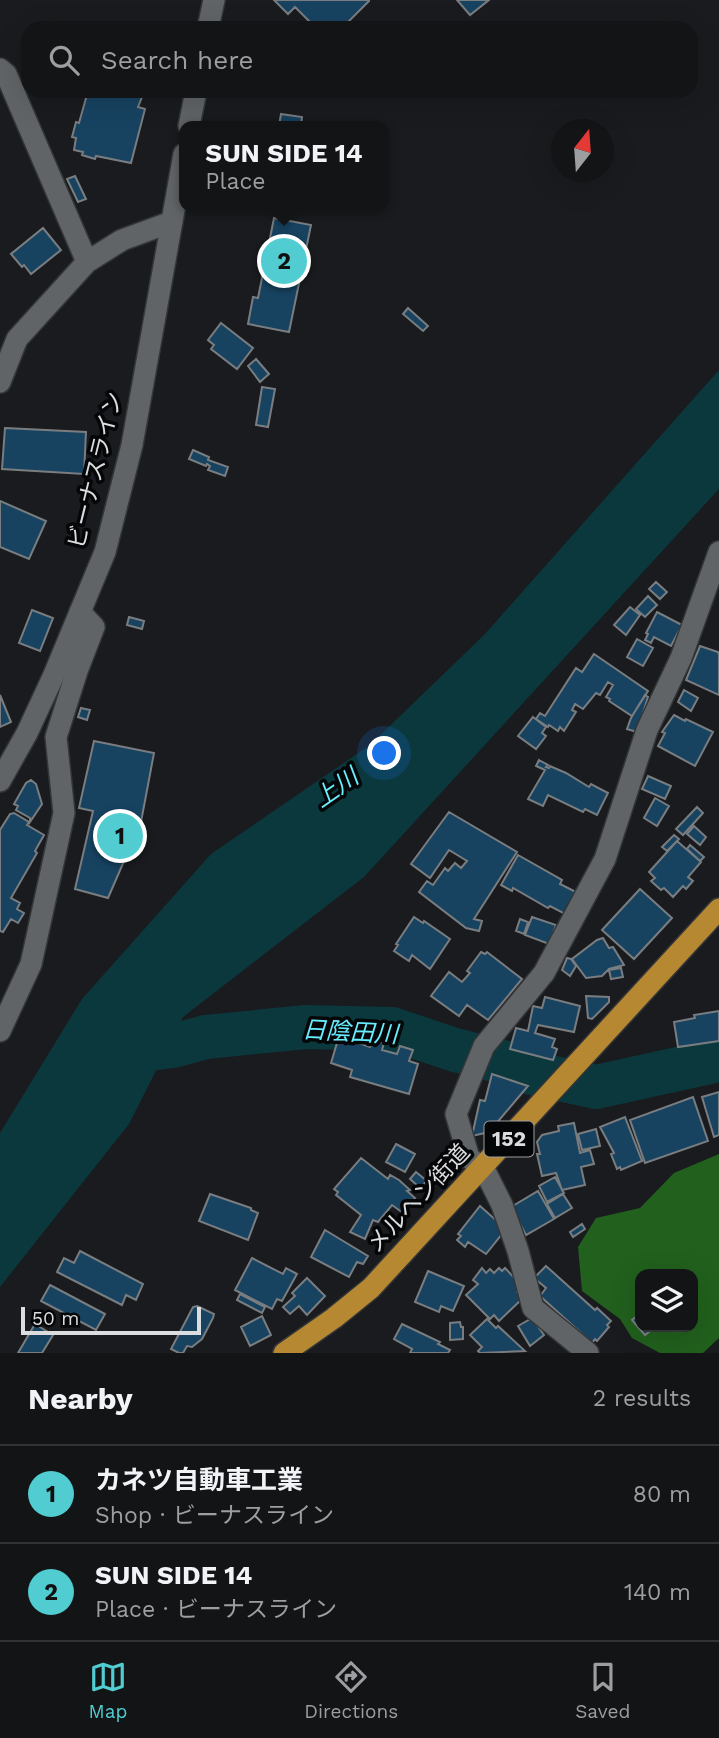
<!DOCTYPE html>
<meta charset="utf-8">
<style>
body{margin:0;font-family:"Work Sans","Noto Sans JP",sans-serif;background:#202123;color:#f1f3f6}
.controls{position:absolute;right:21px;bottom:21px;display:grid;overflow:hidden;border-radius:14px;box-shadow:0 7px 28px #0002}
.controls button{width:63px;height:63px;display:grid;place-items:center;padding:0;border:0;border-bottom:2px solid #323335;background:#131416;color:#f1f3f6;font:35px sans-serif}
.compass{position:absolute;left:551px;top:119px;width:63px;height:63px;border-radius:50%;background:#131416;box-shadow:0 7px 28px #0002;rotate:17deg}
.scale{position:absolute;left:21px;bottom:18px;width:180px;box-sizing:border-box;padding-left:7px;border:4px solid #dbdddf;border-top:0;font-size:19px;line-height:24px;white-space:nowrap;color:#dbdddf;-webkit-text-stroke:5px #050607;paint-order:stroke}
.you{position:absolute;left:385px;top:754px;width:24px;height:24px;margin:-18px;border:5px solid #fff;border-radius:50%;background:#1a73e8;box-shadow:0 0 0 10px #1a73e833}
.badge{display:grid;place-items:center;width:46px;height:46px;border-radius:50%;background:#51ccd1;color:#111;font-size:23px;font-weight:700}
.pin{position:absolute;translate:-50% -50%;border:4px solid #fff;box-shadow:0 2px 7px #0006}
.popup{position:absolute;left:179px;top:121px;width:210px;height:91px;box-sizing:border-box;display:grid;place-content:center;border-radius:14px;background:#131416;filter:drop-shadow(0 2px 5px #0005);font-size:23px;white-space:nowrap;color:#9d9ea1}
.popup b{font-size:26px;color:#f1f3f6}
.popup::after{content:'';position:absolute;left:50%;top:100%;margin-left:-14px;border:14px solid transparent;border-top-color:#131416}
.list{margin:0;padding:0;list-style:none}
h2{display:flex;justify-content:space-between;align-items:center;height:91px;margin:0;padding:0 28px;font-size:30px}
h2 small{font-size:23px;font-weight:400;color:#9d9ea1}
.list li{display:grid;grid-template-columns:46px 1fr auto;gap:21px;align-items:center;box-sizing:border-box;height:98px;padding:0 28px;border-top:2px solid #323335}
.list b{display:block;font-size:26px;white-space:nowrap}
.list p{margin:0;font-size:23px;white-space:nowrap;color:#9d9ea1}
.list em{font-size:23px;font-style:normal;color:#9d9ea1}
.icon{flex:none;width:38px;height:38px;fill:none;stroke:currentColor;stroke-width:2;stroke-linecap:round;stroke-linejoin:round}
.map{position:relative;flex:none;width:719px;height:1353px;overflow:hidden}
.search{position:absolute;background:#131416;box-shadow:0 7px 28px #0002;left:21px;right:21px;top:21px;height:77px;display:flex;align-items:center;gap:18px;box-sizing:border-box;padding:0 24px;border-radius:21px;color:#9d9ea1;font-size:26px}
.sheet{height:287px;background:#131416}
nav{display:flex;justify-content:space-around;align-items:center;box-sizing:border-box;height:98px;border-top:2px solid #323335;background:#131416;font-size:19px;color:#9d9ea1}
nav a{display:grid;justify-items:center;gap:4px}
nav .on{color:#51ccd1}
.map>svg:first-child{display:block}
.forest{fill:#21601d;fill-rule:evenodd}
.water{fill:#0b383d}
.lines{fill:none;stroke-linecap:round;stroke-linejoin:round}
.river{stroke:#0b383d;stroke-width:44}
.building{fill:#174361;stroke:#7a7d80;stroke-width:2}
.street-casing{stroke:#343537;stroke-width:24}
.secondary-casing{stroke:#343537;stroke-width:24}
.highway-casing{stroke:#343537;stroke-width:24}
.street{stroke:#606466;stroke-width:21}
.secondary{stroke:#606466;stroke-width:21}
.highway{stroke:#b68832;stroke-width:21}
.labels{text-anchor:middle;stroke-width:7;stroke-linejoin:round;paint-order:stroke}
.shield{fill:#050607;stroke:#9b9c9e;stroke-width:2}
.shield-label{font-size:21px;font-weight:bold;fill:#dbdddf}
.street-label{font-size:23px;fill:#dbdddf;stroke:#050607}
.water-label{font-size:24px;font-style:italic;fill:#67edfe;stroke:#050607}
</style>
<div class="map">
<svg width="719" height="1353" viewBox="0 0 719 1353">
<rect width="100%" height="100%" fill="#191b1e"/>
<!-- forest -->
<path class="forest" d="M 719,1154 L 719,1338 L 703,1353 L 660,1353 L 632,1338 L 620,1319 L 582,1291 L 578,1247 L 596,1218 L 640,1208 L 674,1173 ZM 640,1274 L 693,1274 L 693,1327 L 640,1327 Z"/>
<!-- water -->
<path class="water" d="M 719,370 L 719,489 L 364,877 L 183,1017 L 129,1124 L 0,1287 L 0,1133 L 82,999 L 211,854 L 370,745 L 484,635 Z"/>
<g class="lines">
<!-- river -->
<path class="river" d="M 110,1054 L 173,1046 L 206,1037 L 306,1027 L 392,1029 L 455,1050 L 506,1063 L 527,1072 L 596,1087 L 719,1060"/>
</g>
<!-- building -->
<path class="building" d="M 274,0 L 369,0 L 369,1 L 342,28 L 316,28 L 295,7 L 288,14 Z
M 457,0 L 489,0 L 470,15 Z
M 88,91 L 134,91 L 133,95 L 142,97 L 138,107 L 145,109 L 131,163 L 96,156 L 95,159 L 82,155 L 83,152 L 74,150 L 76,138 L 72,137 L 76,122 L 79,123 Z
M 281,114 L 302,117 L 301,126 L 279,126 Z
M 75,176 L 86,199 L 78,202 L 67,179 Z
M 274,218 L 311,225 L 289,332 L 248,324 L 253,297 L 258,298 Z
M 43,228 L 61,250 L 31,274 L 24,265 L 22,267 L 11,254 Z
M 408,308 L 428,326 L 423,331 L 403,314 Z
M 221,323 L 253,348 L 237,369 L 211,349 L 214,345 L 208,340 Z
M 256,359 L 269,374 L 260,382 L 248,366 Z
M 262,387 L 275,389 L 268,427 L 256,425 Z
M 5,428 L 86,432 L 84,474 L 2,469 Z
M 193,450 L 209,457 L 208,460 L 228,467 L 225,476 L 208,470 L 210,466 L 207,464 L 206,466 L 189,459 Z
M 0,501 L 46,521 L 29,559 L 0,547 Z
M 656,582 L 667,592 L 660,599 L 649,589 Z
M 648,596 L 657,605 L 645,617 L 636,609 Z
M 630,607 L 640,615 L 626,635 L 614,625 Z
M 32,610 L 53,618 L 40,651 L 19,643 Z
M 657,612 L 682,625 L 671,646 L 654,637 L 651,643 L 645,640 L 648,634 L 646,633 Z
M 129,617 L 144,621 L 142,629 L 127,625 Z
M 637,639 L 653,648 L 643,666 L 627,657 Z
M 700,646 L 718,652 L 719,655 L 719,695 L 686,680 Z
M 594,654 L 648,691 L 632,716 L 609,701 L 610,699 L 606,697 L 613,685 L 608,682 L 600,695 L 596,693 L 583,709 L 575,704 L 572,710 L 576,712 L 564,731 L 560,727 L 558,731 L 549,725 L 548,727 L 536,719 L 540,713 L 545,716 L 576,668 L 582,672 Z
M 684,690 L 698,698 L 691,711 L 678,702 Z
M 0,695 L 11,722 L 0,727 Z
M 645,695 L 648,697 L 637,732 L 627,729 L 631,718 Z
M 81,708 L 90,710 L 87,720 L 78,717 Z
M 674,715 L 685,721 L 686,719 L 713,732 L 695,766 L 658,746 L 665,733 L 662,732 Z
M 533,717 L 546,727 L 542,733 L 546,736 L 536,749 L 518,736 Z
M 94,741 L 154,753 L 141,822 L 108,898 L 75,889 L 93,811 L 79,808 Z
M 539,760 L 548,765 L 546,767 L 549,768 L 550,766 L 566,773 L 589,787 L 591,784 L 608,793 L 597,815 L 585,809 L 583,812 L 548,795 L 543,806 L 528,799 L 545,770 L 536,766 Z
M 648,776 L 671,786 L 665,799 L 642,789 Z
M 31,780 L 36,784 L 42,804 L 30,822 L 30,818 L 16,810 L 18,806 L 14,804 L 26,783 Z
M 655,798 L 669,806 L 657,826 L 644,818 Z
M 697,807 L 703,813 L 683,835 L 676,829 Z
M 449,812 L 517,852 L 474,919 L 482,921 L 479,931 L 466,928 L 419,892 L 427,881 L 433,885 L 445,868 L 448,871 L 455,863 L 461,868 L 467,861 L 449,850 L 430,878 L 411,864 Z
M 14,813 L 29,822 L 27,825 L 44,835 L 35,851 L 37,853 L 11,898 L 20,903 L 17,909 L 24,913 L 18,923 L 11,919 L 3,932 L 0,931 L 0,830 L 10,814 Z
M 694,826 L 706,837 L 700,845 L 687,834 Z
M 674,835 L 679,839 L 667,851 L 662,847 Z
M 677,841 L 701,862 L 688,877 L 693,881 L 686,889 L 683,886 L 673,897 L 664,888 L 661,890 L 651,881 L 655,878 L 649,872 Z
M 690,845 L 704,857 L 700,861 L 687,849 Z
M 518,855 L 562,880 L 560,884 L 576,892 L 565,914 L 550,906 L 548,908 L 513,888 L 512,891 L 501,885 Z
M 640,889 L 672,918 L 634,959 L 602,930 Z
M 414,917 L 423,923 L 424,921 L 450,939 L 430,969 L 412,955 L 409,961 L 394,951 L 398,945 L 396,944 Z
M 532,917 L 556,925 L 549,944 L 525,935 Z
M 520,919 L 528,922 L 524,934 L 516,931 Z
M 603,938 L 609,948 L 613,947 L 624,965 L 609,969 L 602,976 L 586,978 L 572,959 L 597,940 Z
M 481,952 L 485,954 L 487,952 L 522,979 L 488,1020 L 467,1005 L 459,1016 L 431,996 L 449,972 L 462,982 L 470,973 L 467,971 Z
M 567,958 L 571,959 L 576,966 L 570,976 L 562,970 Z
M 621,968 L 623,977 L 611,979 L 609,970 Z
M 586,996 L 609,997 L 609,1002 L 592,1019 L 588,1018 Z
M 545,997 L 580,1006 L 574,1032 L 538,1025 L 535,1033 L 555,1039 L 552,1047 L 557,1049 L 553,1060 L 510,1049 L 516,1028 L 528,1031 L 533,1006 L 542,1008 Z
M 719,1011 L 719,1041 L 678,1047 L 674,1022 L 695,1018 L 694,1015 Z
M 339,1036 L 370,1047 L 373,1040 L 384,1043 L 382,1050 L 397,1054 L 400,1046 L 413,1050 L 409,1061 L 418,1064 L 409,1094 L 350,1077 L 352,1070 L 331,1063 Z
M 492,1074 L 528,1086 L 489,1132 L 472,1136 L 480,1100 L 485,1101 Z
M 719,1092 L 719,1135 L 714,1137 L 702,1097 Z
M 693,1097 L 708,1141 L 645,1163 L 630,1120 Z
M 625,1117 L 642,1161 L 621,1170 L 620,1167 L 617,1169 L 611,1154 L 614,1153 L 600,1127 Z
M 574,1123 L 580,1153 L 590,1150 L 594,1164 L 581,1167 L 585,1185 L 562,1190 L 556,1173 L 542,1176 L 537,1154 L 540,1154 L 537,1142 L 542,1135 L 559,1131 L 558,1126 Z
M 596,1129 L 600,1146 L 582,1150 L 578,1134 Z
M 396,1144 L 415,1154 L 405,1172 L 386,1162 Z
M 361,1158 L 388,1179 L 390,1175 L 399,1180 L 410,1190 L 407,1191 L 415,1198 L 403,1213 L 392,1205 L 378,1222 L 373,1220 L 365,1239 L 350,1232 L 361,1215 L 336,1195 L 338,1192 L 334,1189 Z
M 416,1172 L 427,1181 L 420,1188 L 410,1179 Z
M 555,1177 L 564,1193 L 547,1202 L 539,1186 Z
M 538,1191 L 554,1219 L 526,1235 L 511,1207 Z
M 210,1194 L 251,1208 L 251,1210 L 258,1213 L 248,1240 L 199,1221 Z
M 563,1194 L 572,1208 L 555,1218 L 547,1204 Z
M 480,1206 L 506,1229 L 486,1254 L 468,1242 L 465,1247 L 457,1240 L 461,1236 L 458,1234 Z
M 582,1224 L 585,1229 L 573,1237 L 570,1232 Z
M 325,1230 L 368,1256 L 363,1264 L 357,1262 L 349,1277 L 311,1257 Z
M 80,1251 L 143,1284 L 136,1300 L 126,1295 L 122,1305 L 57,1272 L 64,1258 L 74,1263 Z
M 252,1258 L 283,1274 L 286,1268 L 297,1274 L 282,1301 L 277,1299 L 272,1309 L 235,1290 Z
M 546,1266 L 595,1310 L 597,1308 L 611,1321 L 607,1325 L 609,1327 L 597,1341 L 595,1339 L 592,1343 L 540,1296 L 546,1288 L 534,1278 Z
M 482,1268 L 486,1273 L 490,1269 L 494,1273 L 499,1268 L 502,1271 L 505,1268 L 522,1286 L 517,1292 L 523,1298 L 499,1321 L 494,1315 L 490,1319 L 466,1295 L 478,1284 L 473,1280 Z
M 428,1271 L 464,1286 L 453,1311 L 441,1306 L 439,1312 L 415,1302 Z
M 307,1278 L 325,1296 L 307,1315 L 299,1306 L 290,1314 L 283,1307 L 295,1296 L 292,1293 Z
M 50,1285 L 105,1314 L 96,1330 L 41,1301 Z
M 240,1294 L 265,1307 L 262,1313 L 237,1300 Z
M 197,1306 L 214,1314 L 213,1318 L 202,1339 L 192,1347 L 187,1346 L 183,1353 L 179,1353 L 171,1349 L 193,1307 Z
M 640,1314 L 640,1327 L 655,1327 L 645,1335 L 632,1320 Z
M 262,1316 L 271,1335 L 250,1346 L 241,1327 Z
M 532,1318 L 544,1335 L 530,1346 L 518,1326 Z
M 487,1319 L 496,1328 L 498,1326 L 525,1351 L 480,1353 L 478,1351 L 482,1347 L 470,1335 Z
M 460,1322 L 461,1327 L 463,1327 L 463,1339 L 450,1340 L 450,1323 Z
M 35,1324 L 53,1335 L 42,1353 L 18,1353 Z
M 402,1324 L 440,1342 L 438,1344 L 450,1350 L 448,1353 L 410,1353 L 412,1349 L 394,1339 Z"/>
<g class="lines">
<!-- street casing -->
<g class="street-casing">
<path id="street" d="M 0,69 L 6,74 L 87,262
M 0,382 L 17,339 L 87,262 L 122,240 L 171,222
M 0,1031 L 31,964 L 64,813 L 56,737 L 77,671 L 94,627 L 80,612
M 588,1353 L 533,1308 L 518,1251 L 502,1205 L 483,1167 L 469,1158 L 456,1114 L 484,1046 L 544,973 L 605,859 L 647,730 L 681,658 L 719,552"/>
</g>
<!-- secondary casing -->
<g class="secondary-casing">
<path id="secondary" d="M 208,28 L 214,0
M 189,126 L 196,91
M 0,781 L 27,733 L 53,677 L 105,552 L 132,445 L 184,154"/>
</g>
<!-- highway casing -->
<g class="highway-casing">
<path id="highway" d="M 284,1353 L 334,1318 L 371,1288 L 719,909"/>
</g>
<!-- street -->
<use href="#street" class="street"/>
<!-- secondary -->
<use href="#secondary" class="secondary"/>
<!-- highway -->
<use href="#highway" class="highway"/>
</g>
<g class="labels">
<!-- shield labels -->
<rect class="shield" x="484.5" y="1121.5" width="49" height="35" rx="5"/>
<g class="shield-label">
<text x="509" y="1146">152</text>
</g>
<!-- street labels -->
<g class="street-label">
<text transform="translate(95 470) rotate(-76)" y="8">ビーナスライン</text>
<text transform="translate(418 1198) rotate(-47)" y="8">メルヘン街道</text>
</g>
<!-- water labels -->
<g class="water-label">
<text transform="translate(336 788) rotate(-35)" y="8">上川</text>
<text transform="translate(350 1032) rotate(3)" y="8">日陰田川</text>
</g>
</g>
</svg>
<div class="controls">
<button><svg class="icon" aria-label="layers" viewBox="0 0 24 24"><path d="M12 4l9 5-9 5-9-5zM3 14l9 5 9-5"/></svg></button>
</div>
<svg class="compass" viewBox="-18 -18 36 36"><path d="M0-13l5 13h-10z" fill="#e53935"/><path d="M0 13l5-13h-10z" fill="#9d9ea1"/></svg>
<div class="scale">50 m</div>
<div class="you"></div>
<div class="pin badge" style="left:120px;top:836px">1</div>
<div class="pin badge" style="left:284px;top:261px">2</div>
<div class="popup"><b>SUN SIDE 14</b>Place</div>
<div class="search"><svg class="icon" aria-label="search" viewBox="0 0 24 24"><circle cx="10" cy="10" r="6"/><path d="M15 15l6 6"/></svg>Search here</div>
</div>
<section class="sheet">
<h2>Nearby<small>2 results</small></h2>
<ul class="list">
<li><span class="badge">1</span><div><b>カネツ自動車工業</b><p>Shop · ビーナスライン</p></div><em>80 m</em></li>
<li><span class="badge">2</span><div><b>SUN SIDE 14</b><p>Place · ビーナスライン</p></div><em>140 m</em></li>
</ul>
</section>
<nav>
<a class="on"><svg class="icon" aria-label="map" viewBox="0 0 24 24"><path d="M3 6l6-2 6 2 6-2v14l-6 2-6-2-6 2zM9 4v14M15 6v14"/></svg>Map</a>
<a><svg class="icon" aria-label="directions" viewBox="0 0 24 24"><path d="M12 3l9 9-9 9-9-9zM9 14v-3h6M13 9l2 2-2 2"/></svg>Directions</a>
<a><svg class="icon" aria-label="saved" viewBox="0 0 24 24"><path d="M7 4h10v16l-5-4-5 4z"/></svg>Saved</a>
</nav>
